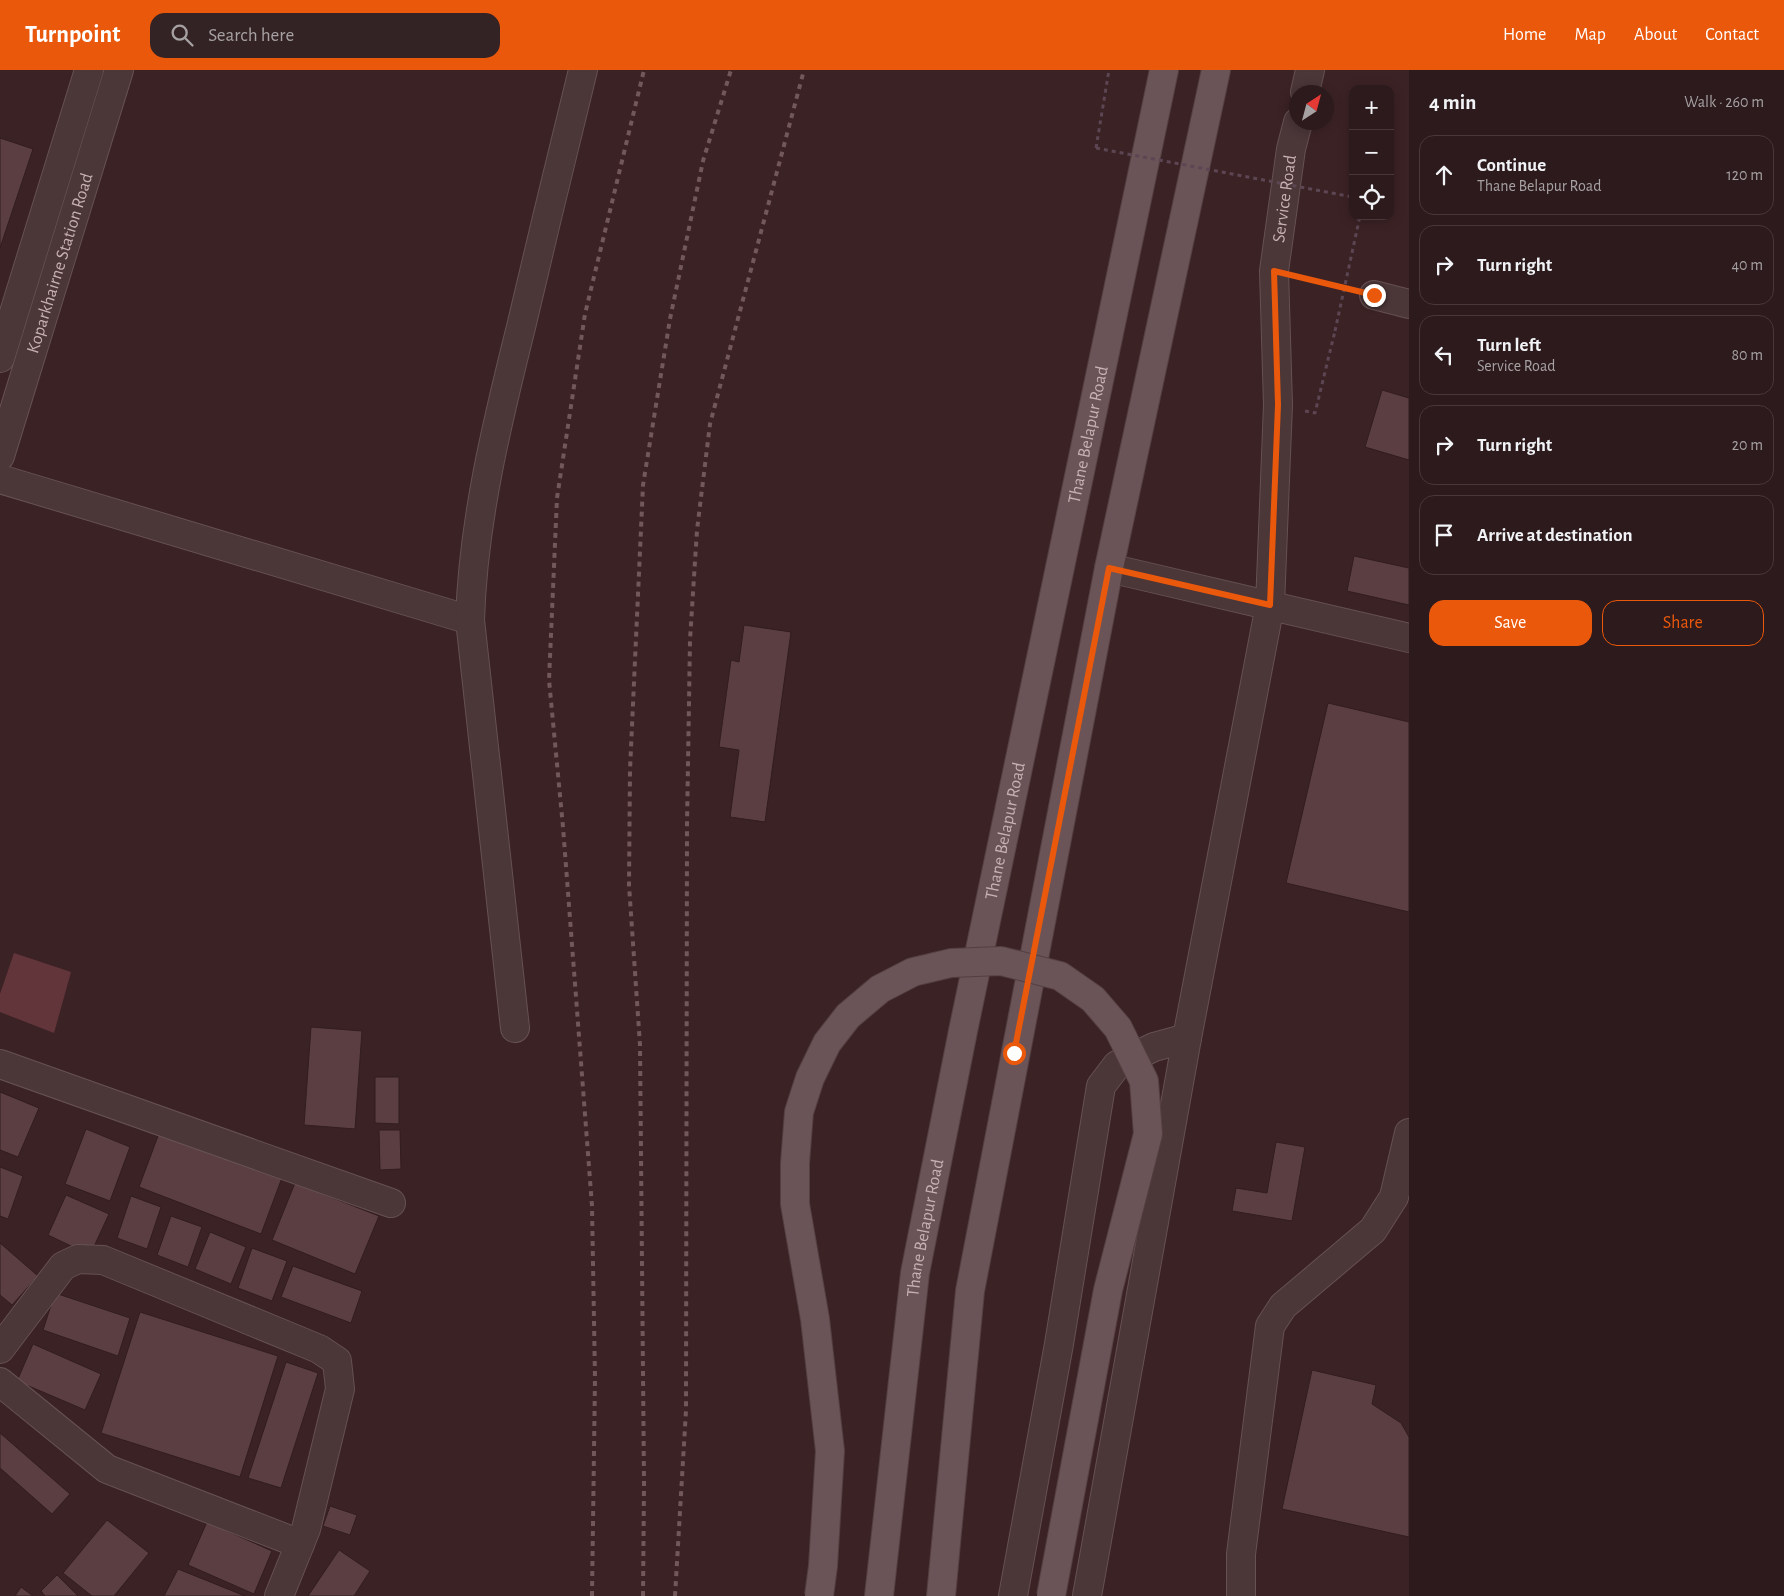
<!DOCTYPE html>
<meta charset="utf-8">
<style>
body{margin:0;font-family:"Alegreya Sans",sans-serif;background:#342325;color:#f1f3f6}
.controls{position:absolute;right:15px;top:15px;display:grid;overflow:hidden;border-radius:10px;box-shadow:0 2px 12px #0003}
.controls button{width:45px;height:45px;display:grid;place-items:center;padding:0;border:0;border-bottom:1px solid #48383b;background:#2c1a1c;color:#f1f3f6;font:25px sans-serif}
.compass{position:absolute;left:1289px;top:15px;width:45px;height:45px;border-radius:50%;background:#2c1a1c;box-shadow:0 2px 12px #0003;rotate:36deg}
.stop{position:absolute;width:15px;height:15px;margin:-11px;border:4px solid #ea580c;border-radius:50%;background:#fff}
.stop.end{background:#ea580c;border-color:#fff;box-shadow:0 1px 5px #0008}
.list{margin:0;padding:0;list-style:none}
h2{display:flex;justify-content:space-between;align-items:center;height:65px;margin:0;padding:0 20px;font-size:21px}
h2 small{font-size:16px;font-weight:400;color:#a6a1a3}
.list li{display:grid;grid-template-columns:32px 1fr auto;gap:15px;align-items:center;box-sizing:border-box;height:80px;margin:0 10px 10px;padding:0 10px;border:1px solid #48383b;border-radius:15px}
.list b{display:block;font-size:19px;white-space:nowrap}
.list p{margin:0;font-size:16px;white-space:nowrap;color:#a6a1a3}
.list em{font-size:16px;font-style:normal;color:#a6a1a3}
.actions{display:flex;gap:10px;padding:15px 20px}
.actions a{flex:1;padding:11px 0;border:1px solid #ea580c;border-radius:15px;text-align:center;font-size:18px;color:#ea580c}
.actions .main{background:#ea580c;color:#fff}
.icon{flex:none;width:28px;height:28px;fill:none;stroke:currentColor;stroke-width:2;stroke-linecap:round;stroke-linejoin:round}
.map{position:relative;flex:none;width:1409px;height:1526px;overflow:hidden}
header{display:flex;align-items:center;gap:30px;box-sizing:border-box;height:70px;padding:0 25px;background:#ea580c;color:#fff}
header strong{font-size:24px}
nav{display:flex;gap:28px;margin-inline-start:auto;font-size:18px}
.search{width:350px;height:45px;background:#342325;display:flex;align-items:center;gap:12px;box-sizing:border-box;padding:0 18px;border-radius:15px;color:#a6a1a3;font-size:19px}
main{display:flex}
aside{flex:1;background:#2c1a1c}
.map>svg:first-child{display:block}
.water{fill:#62353b}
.building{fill:#5b3e41;stroke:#321d1f}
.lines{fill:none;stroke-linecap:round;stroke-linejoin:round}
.minor-casing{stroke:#665153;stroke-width:30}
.major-casing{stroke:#543f41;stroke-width:30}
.path{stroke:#5d4653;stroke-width:3;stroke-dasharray:4 4;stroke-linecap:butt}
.minor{stroke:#4b3638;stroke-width:28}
.major{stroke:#6b5457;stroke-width:28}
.rail{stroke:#72585b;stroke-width:4;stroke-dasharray:5 5;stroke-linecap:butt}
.major-bridge-casing{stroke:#543f41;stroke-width:30;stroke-linecap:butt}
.path-bridge{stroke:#5d4653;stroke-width:3;stroke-dasharray:4 4;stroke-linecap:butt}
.major-bridge{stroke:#6b5457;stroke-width:28}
.route{stroke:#ea580c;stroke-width:6}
.labels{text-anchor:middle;stroke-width:4;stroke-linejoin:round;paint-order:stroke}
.street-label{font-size:18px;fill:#c7b1b3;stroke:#301b1d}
</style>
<header>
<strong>Turnpoint</strong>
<div class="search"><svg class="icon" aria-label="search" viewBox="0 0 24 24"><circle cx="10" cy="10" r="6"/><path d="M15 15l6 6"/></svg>Search here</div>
<nav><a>Home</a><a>Map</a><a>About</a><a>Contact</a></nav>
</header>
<main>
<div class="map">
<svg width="1409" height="1526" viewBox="0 0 1409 1526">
<rect width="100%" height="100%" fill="#3b2225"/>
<!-- water -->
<path class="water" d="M 14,883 L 71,902 L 54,963 L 0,942 L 0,924 Z"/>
<!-- building -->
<path class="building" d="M 0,68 L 33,79 L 0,178 Z
M 1382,320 L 1409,328 L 1409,390 L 1365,377 Z
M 1354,486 L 1409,498 L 1409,535 L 1347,521 Z
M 744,555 L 791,562 L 765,752 L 730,747 L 739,680 L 719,677 L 731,590 L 739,592 Z
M 1328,633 L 1409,652 L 1409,842 L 1286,813 Z
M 311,957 L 362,961 L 355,1059 L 304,1055 Z
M 375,1007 L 399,1007 L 399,1054 L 375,1053 Z
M 0,1022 L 39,1038 L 18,1087 L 0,1080 Z
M 161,1058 L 283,1105 L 261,1164 L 139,1117 Z
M 86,1059 L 130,1077 L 110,1131 L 65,1114 Z
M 379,1060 L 400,1060 L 401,1099 L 380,1100 Z
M 1276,1072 L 1305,1077 L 1292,1151 L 1232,1141 L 1236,1118 L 1267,1123 Z
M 0,1097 L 23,1106 L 8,1149 L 0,1146 Z
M 295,1113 L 379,1146 L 355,1204 L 272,1170 Z
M 66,1125 L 109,1144 L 90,1185 L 48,1165 Z
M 131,1126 L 161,1137 L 147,1179 L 117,1168 Z
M 171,1146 L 202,1157 L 188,1197 L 157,1185 Z
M 210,1162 L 246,1177 L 231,1214 L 195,1199 Z
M 0,1173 L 38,1206 L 12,1235 L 0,1225 Z
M 252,1178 L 287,1191 L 272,1231 L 238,1218 Z
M 293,1196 L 362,1221 L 351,1253 L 281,1227 Z
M 55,1223 L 130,1248 L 118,1286 L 43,1260 Z
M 140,1242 L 278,1286 L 240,1407 L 101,1363 Z
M 33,1274 L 101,1304 L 85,1340 L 17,1311 Z
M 286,1292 L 318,1303 L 281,1418 L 248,1408 Z
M 1312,1300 L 1376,1315 L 1372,1334 L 1401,1353 L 1409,1367 L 1409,1467 L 1282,1439 Z
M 0,1363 L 70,1424 L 52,1444 L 0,1398 Z
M 330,1436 L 357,1445 L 350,1465 L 323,1456 Z
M 107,1450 L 149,1483 L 114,1526 L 92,1526 L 63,1503 Z
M 207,1452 L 272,1481 L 254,1524 L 188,1495 Z
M 339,1480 L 370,1501 L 354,1526 L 308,1526 Z
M 178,1499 L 245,1526 L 164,1526 Z
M 57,1505 L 78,1526 L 45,1526 L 41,1521 Z
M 21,1517 L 33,1526 L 15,1526 Z"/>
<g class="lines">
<!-- minor casing -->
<g class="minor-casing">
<g id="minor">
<path d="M 1305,22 L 1310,0"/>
<path d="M 1374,225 L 1409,234"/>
<path d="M 0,288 L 89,0"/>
<path id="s1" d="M 0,386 L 119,0"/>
<path d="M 0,409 L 470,550"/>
<path d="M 1109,498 L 1409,568"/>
<path d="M 515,958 L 470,550 C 473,451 497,353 521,257 C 541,171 562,86 583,0"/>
<path d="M 0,994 L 391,1133"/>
<path d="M 0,1279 L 63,1196 L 78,1189 L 103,1190 L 319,1279 L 337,1291 L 340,1319 L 306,1459 L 279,1526"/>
<path d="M 0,1312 L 107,1399 L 300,1474"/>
<path d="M 1013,1526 L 1059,1274 L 1101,1016 L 1117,995 L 1154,977 L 1187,968"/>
<path id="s2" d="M 1087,1526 L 1187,968 L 1270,535 L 1278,335 L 1274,201 L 1291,79 L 1298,52"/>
<path d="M 1241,1526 L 1241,1484 L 1270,1256 L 1283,1236 L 1373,1160 L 1394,1127 L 1409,1063"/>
</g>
</g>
<!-- major casing -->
<g class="major-casing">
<g id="major">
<path id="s3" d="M 879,1526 L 915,1203 L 963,961 L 1164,0"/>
<path d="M 941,1526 L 970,1221 L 1109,498 L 1216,0"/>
</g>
</g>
<!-- path -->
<path class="path" d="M 1096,78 L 1109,0
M 1302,208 L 1347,219
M 1305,341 L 1315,343 L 1335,261"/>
<!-- minor -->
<use href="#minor" class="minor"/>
<!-- major -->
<use href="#major" class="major"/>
<!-- rail -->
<path class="rail" d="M 592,1526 L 595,1308 L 592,1136 L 563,757 L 549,610 L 557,428 L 585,244 L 644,0
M 643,1526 L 644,1413 L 640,975 L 629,815 L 630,700 L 643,415 L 670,249 L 703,91 L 731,0
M 675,1526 L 686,1340 L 687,755 L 690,570 L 697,460 L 710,354 L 804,0"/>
<!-- major-bridge casing -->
<g class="major-bridge-casing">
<path id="major-bridge" d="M 819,1526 L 823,1496 L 830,1381 L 815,1249 L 795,1134 L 795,1093 L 799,1042 L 810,1008 L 827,973 L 848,946 L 880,919 L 913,902 L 951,893 L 1001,891 L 1060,906 L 1093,929 L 1118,958 L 1144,1011 L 1148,1064 L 1108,1220 L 1051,1526"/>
</g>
<!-- path-bridge -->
<path class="path-bridge" d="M 1096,78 L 1353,127
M 1335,261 L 1360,146"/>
<!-- major-bridge -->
<use href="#major-bridge" class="major-bridge"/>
</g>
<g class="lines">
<!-- route -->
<path class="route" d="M 1014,983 L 1109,498 L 1270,535 L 1278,335 L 1274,201 L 1374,225"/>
</g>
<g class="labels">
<!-- street labels -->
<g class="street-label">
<text dy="6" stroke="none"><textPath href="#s2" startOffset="1415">Service Road</textPath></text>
<text dy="6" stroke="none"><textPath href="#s1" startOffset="202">Koparkhairne Station Road</textPath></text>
<text dy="6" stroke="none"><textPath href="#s3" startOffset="1181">Thane Belapur Road</textPath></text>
<text dy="6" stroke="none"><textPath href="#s3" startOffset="776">Thane Belapur Road</textPath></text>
<text dy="6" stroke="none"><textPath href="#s3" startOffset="371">Thane Belapur Road</textPath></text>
</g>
</g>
</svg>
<div class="controls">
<button>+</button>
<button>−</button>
<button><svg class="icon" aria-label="locate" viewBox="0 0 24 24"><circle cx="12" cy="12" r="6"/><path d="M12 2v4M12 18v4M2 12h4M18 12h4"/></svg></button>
</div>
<svg class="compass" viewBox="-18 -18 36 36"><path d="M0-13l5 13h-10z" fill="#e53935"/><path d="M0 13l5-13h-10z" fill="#a6a1a3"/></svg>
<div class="stop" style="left:1014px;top:983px"></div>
<div class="stop end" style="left:1374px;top:225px"></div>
</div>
<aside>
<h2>4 min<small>Walk · 260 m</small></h2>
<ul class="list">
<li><svg class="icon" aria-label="ahead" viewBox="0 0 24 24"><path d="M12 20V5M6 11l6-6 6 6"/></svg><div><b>Continue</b><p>Thane Belapur Road</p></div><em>120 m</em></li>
<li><svg class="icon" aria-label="right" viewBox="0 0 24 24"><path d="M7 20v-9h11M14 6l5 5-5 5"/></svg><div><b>Turn right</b></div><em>40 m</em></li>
<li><svg class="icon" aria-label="left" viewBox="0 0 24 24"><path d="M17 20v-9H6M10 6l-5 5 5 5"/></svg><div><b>Turn left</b><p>Service Road</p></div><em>80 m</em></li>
<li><svg class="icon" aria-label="right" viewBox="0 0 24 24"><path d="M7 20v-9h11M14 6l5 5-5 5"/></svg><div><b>Turn right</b></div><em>20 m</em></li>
<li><svg class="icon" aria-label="arrive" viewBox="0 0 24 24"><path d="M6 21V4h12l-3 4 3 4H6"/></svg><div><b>Arrive at destination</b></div></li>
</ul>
<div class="actions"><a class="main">Save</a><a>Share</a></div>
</aside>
</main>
